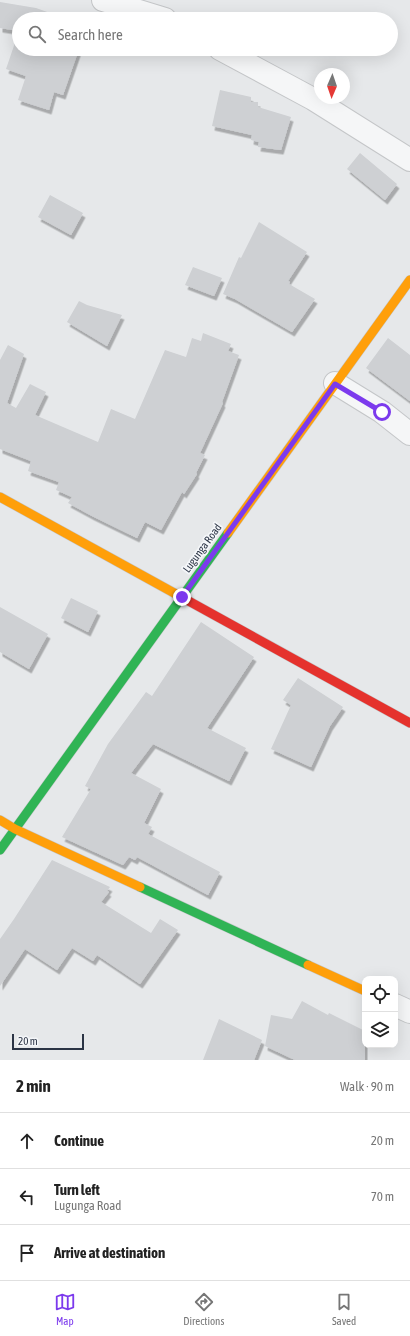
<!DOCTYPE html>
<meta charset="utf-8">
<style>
body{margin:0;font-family:"Asap Condensed",sans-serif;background:#f6f6f6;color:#222}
.controls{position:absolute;right:12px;bottom:12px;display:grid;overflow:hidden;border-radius:8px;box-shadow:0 4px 16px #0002}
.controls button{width:36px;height:36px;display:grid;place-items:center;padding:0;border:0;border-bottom:1px solid #e0e0e0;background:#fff;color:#222;font:20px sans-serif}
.compass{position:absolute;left:314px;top:68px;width:36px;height:36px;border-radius:50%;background:#fff;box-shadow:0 4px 16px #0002;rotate:182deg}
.scale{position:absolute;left:12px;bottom:10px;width:72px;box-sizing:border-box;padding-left:4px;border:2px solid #2b3445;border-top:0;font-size:11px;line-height:14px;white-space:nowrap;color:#2b3445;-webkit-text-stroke:3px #f4f6f9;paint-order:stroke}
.stop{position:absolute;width:12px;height:12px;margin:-9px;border:3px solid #7c3aed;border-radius:50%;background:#fff}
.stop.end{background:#7c3aed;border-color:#fff;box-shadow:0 1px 4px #0008}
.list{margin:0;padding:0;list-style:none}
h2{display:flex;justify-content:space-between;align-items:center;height:52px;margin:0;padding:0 16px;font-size:17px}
h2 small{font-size:13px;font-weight:400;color:#767676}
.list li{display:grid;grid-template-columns:26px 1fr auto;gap:12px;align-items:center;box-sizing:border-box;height:56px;padding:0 16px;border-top:1px solid #e0e0e0}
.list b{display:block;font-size:15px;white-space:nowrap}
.list p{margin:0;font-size:13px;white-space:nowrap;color:#767676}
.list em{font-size:13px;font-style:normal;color:#767676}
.icon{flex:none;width:22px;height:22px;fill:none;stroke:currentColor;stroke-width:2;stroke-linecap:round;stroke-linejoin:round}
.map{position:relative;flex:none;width:410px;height:1060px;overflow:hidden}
.search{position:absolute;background:#fff;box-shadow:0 4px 16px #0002;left:12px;right:12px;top:12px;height:44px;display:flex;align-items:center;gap:10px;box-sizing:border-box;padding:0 14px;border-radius:22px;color:#767676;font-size:15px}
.sheet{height:220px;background:#fff}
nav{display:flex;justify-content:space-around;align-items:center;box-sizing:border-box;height:56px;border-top:1px solid #e0e0e0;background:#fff;font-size:11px;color:#767676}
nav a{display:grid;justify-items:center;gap:2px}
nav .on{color:#7c3aed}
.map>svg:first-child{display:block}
.building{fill:#ced0d3;filter:url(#shadow)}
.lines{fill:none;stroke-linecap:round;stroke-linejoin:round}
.street-casing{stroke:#c4c6c8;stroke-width:24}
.fast-casing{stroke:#c4c6c8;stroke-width:10}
.slow-casing{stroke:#c4c6c8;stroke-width:10}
.jam-casing{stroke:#c4c6c8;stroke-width:10}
.street{stroke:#f5f6f7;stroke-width:22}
.fast{stroke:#30b455;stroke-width:9}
.slow{stroke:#ff9f0a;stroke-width:9}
.jam{stroke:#e5322d;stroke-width:9}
.route{stroke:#7c3aed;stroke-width:5}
.labels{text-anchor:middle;stroke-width:3.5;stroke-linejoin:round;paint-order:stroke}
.street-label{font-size:11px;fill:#2b3445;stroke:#f4f6f9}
</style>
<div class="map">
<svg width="410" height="1060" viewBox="0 0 410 1060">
<defs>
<filter id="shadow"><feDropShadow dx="2.5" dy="4.5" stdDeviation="0" flood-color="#0004"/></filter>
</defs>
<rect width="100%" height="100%" fill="#e6e8ea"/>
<!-- building -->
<path class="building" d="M 0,2 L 36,8 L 67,19 L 19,19 L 19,49 L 79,49 L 63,95 L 54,92 L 49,110 L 18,100 L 26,76 L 6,69 L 19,31 L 0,28 Z
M 220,90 L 251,97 L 251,102 L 258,102 L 258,107 L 291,117 L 281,150 L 258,147 L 259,142 L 251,140 L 252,135 L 212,126 Z
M 360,153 L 397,184 L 385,200 L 347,169 Z
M 50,195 L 83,213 L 71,235 L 38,217 Z
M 259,222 L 307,252 L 288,281 L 290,282 L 289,284 L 315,299 L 292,332 L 235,299 L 223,294 L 239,257 L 241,258 Z
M 193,267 L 222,278 L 214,296 L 185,285 Z
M 79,301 L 87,305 L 122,315 L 107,346 L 67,322 Z
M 203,333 L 231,344 L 228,351 L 239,355 L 222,402 L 223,403 L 200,453 L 205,455 L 196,473 L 197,474 L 184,494 L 182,492 L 161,530 L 145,522 L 137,538 L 92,516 L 68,503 L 72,497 L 56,490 L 59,482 L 28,471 L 31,461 L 0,449 L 0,360 L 8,345 L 24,354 L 7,403 L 16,408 L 30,384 L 46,392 L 35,415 L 98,442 L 111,409 L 135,419 L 165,350 L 186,357 L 192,338 L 201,341 Z
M 388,338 L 410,355 L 410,401 L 366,368 Z
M 71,598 L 98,611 L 88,632 L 61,618 Z
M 0,607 L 48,634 L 29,669 L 0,652 Z
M 201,622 L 254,657 L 207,728 L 246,748 L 229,781 L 153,744 L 131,773 L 161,789 L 144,823 L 152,827 L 148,834 L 220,872 L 208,895 L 137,857 L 135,860 L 129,857 L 123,865 L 62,837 L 91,789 L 85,786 L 108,744 L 146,692 L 152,696 Z
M 298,678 L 343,707 L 330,726 L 311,767 L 271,749 L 291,705 L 283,700 Z
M 52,860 L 110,887 L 107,891 L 109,892 L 101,902 L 151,933 L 160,919 L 178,930 L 140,984 L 97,955 L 93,961 L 72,948 L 57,970 L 25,949 L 0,986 L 0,939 L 14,919 Z
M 302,1001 L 328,1015 L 329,1013 L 365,1031 L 365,1060 L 295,1060 L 265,1046 L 271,1015 L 292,1019 Z
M 219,1019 L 262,1040 L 254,1060 L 203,1060 Z"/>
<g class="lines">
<!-- street casing -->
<g class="street-casing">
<path id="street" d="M 103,0 L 165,19
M 220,49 L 313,99 L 410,160
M 335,383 L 382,412 L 410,434
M 395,1005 L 410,1012"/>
</g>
<!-- fast casing -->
<g class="fast-casing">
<path id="fast" d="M 0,850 L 228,533
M 140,887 L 308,965"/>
</g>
<!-- slow casing -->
<g class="slow-casing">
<path id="slow" d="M 0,497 L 185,599
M 228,533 L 410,280
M 0,820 L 15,829 L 140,887
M 308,965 L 365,991"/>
</g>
<!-- jam casing -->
<g class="jam-casing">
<path id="jam" d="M 185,599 L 410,723"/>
</g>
<!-- street -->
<use href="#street" class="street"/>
<!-- fast -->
<use href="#fast" class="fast"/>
<!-- slow -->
<use href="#slow" class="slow"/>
<!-- jam -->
<use href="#jam" class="jam"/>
</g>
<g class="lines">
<!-- route -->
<path class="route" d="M 182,597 L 335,384 L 382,412"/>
</g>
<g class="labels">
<!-- street labels -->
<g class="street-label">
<text transform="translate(202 548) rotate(-54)" y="4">Lugunga Road</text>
</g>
</g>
</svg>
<div class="controls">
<button><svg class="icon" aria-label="locate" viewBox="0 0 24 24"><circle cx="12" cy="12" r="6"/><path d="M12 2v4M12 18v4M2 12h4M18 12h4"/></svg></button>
<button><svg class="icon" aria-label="layers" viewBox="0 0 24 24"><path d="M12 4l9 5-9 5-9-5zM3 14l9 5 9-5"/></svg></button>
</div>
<svg class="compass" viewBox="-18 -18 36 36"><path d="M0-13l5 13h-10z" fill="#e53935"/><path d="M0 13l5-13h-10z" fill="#767676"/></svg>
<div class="scale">20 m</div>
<div class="stop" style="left:382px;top:412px"></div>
<div class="stop end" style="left:182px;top:597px"></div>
<div class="search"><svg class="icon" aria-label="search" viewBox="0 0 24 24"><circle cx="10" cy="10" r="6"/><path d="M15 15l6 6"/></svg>Search here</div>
</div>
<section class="sheet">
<h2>2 min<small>Walk · 90 m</small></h2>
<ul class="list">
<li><svg class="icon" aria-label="ahead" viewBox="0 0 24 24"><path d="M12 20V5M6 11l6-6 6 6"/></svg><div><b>Continue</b></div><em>20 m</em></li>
<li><svg class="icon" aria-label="left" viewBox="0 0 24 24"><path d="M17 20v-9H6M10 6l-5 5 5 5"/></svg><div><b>Turn left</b><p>Lugunga Road</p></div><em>70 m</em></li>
<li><svg class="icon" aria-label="arrive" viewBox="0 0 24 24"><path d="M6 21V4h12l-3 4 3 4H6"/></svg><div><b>Arrive at destination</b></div></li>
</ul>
</section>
<nav>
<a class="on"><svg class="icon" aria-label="map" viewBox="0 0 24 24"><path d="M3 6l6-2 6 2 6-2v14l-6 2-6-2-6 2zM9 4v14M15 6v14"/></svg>Map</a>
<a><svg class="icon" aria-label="directions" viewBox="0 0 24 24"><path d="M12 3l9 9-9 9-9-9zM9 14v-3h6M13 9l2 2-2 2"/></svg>Directions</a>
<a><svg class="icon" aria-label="saved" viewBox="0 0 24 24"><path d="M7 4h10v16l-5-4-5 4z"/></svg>Saved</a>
</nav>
